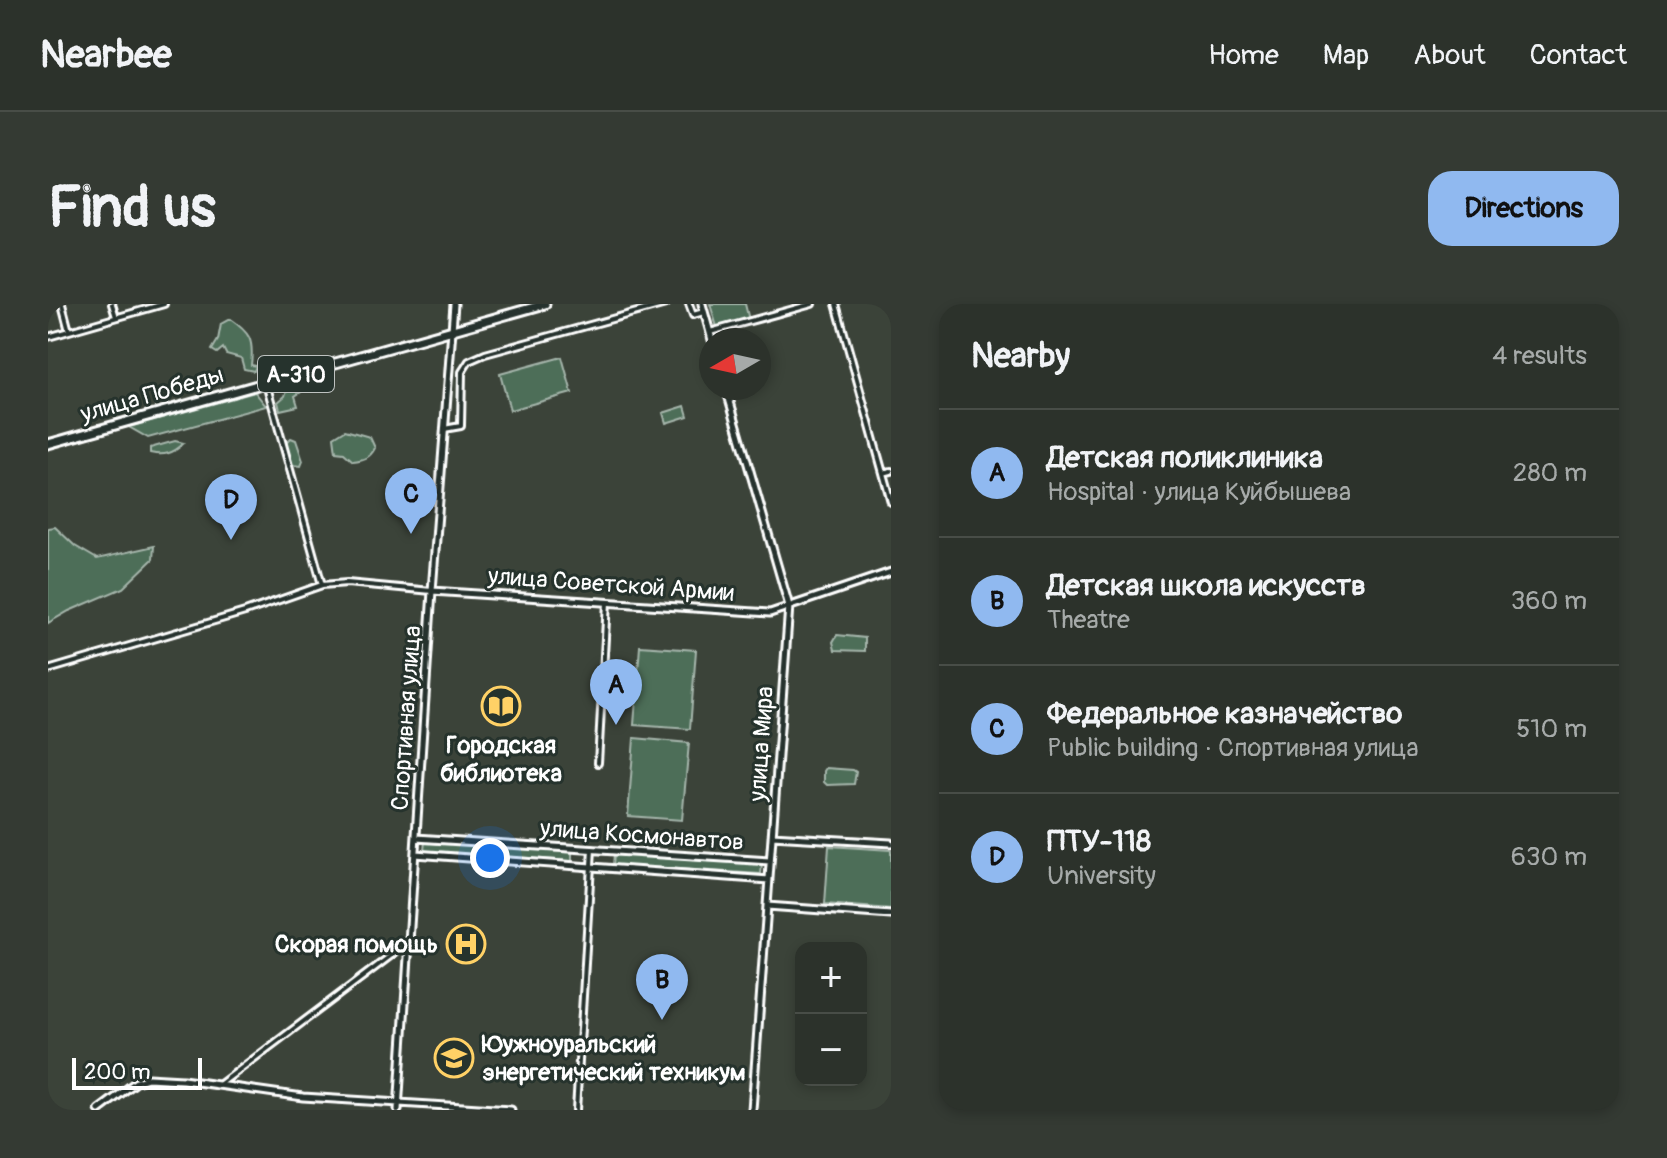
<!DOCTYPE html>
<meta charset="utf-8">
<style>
body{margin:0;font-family:Pangolin,sans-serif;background:#343a33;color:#f1f3f6}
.controls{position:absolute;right:24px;bottom:24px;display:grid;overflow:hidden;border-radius:16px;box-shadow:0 4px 12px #0003}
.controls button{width:72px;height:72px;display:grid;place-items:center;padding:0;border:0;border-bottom:2px solid #484d47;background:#2c322b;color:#f1f3f6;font:40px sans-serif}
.compass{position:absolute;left:651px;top:24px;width:72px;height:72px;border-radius:50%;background:#2c322b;box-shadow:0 4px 12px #0003;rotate:261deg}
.scale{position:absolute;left:24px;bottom:20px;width:130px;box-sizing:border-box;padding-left:8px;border:4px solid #fff;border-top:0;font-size:22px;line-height:28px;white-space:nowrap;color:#fff;-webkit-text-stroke:6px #26332d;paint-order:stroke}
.you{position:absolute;left:442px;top:554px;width:28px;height:28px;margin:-20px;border:6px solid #fff;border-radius:50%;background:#1a73e8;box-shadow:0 0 0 12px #1a73e833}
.badge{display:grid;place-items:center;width:52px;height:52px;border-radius:50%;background:#90b9f0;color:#111;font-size:26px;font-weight:700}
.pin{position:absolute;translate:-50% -66px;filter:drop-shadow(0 2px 4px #0008)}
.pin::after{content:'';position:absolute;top:42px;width:28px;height:24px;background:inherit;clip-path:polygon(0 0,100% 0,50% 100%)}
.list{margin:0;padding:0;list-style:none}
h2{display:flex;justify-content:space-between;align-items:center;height:104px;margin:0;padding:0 32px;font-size:34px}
h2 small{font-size:26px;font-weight:400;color:#a6aaa9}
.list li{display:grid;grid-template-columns:52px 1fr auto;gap:24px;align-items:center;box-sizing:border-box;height:128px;padding:0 32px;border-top:2px solid #484d47}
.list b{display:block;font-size:30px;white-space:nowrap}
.list p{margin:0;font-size:26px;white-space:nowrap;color:#a6aaa9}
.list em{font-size:26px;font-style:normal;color:#a6aaa9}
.map{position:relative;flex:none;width:843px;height:806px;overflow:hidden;border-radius:24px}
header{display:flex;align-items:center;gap:48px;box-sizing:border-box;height:112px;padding:0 40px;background:#2c322b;border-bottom:2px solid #484d47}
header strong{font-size:38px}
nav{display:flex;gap:44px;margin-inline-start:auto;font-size:28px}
.intro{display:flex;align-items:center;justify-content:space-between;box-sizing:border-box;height:192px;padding:0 48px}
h1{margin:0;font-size:56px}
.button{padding:20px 36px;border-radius:24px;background:#90b9f0;color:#111;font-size:28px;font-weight:700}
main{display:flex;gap:48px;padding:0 48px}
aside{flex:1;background:#2c322b;border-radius:24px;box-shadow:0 4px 12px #0003}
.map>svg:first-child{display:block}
.green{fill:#4e6e59;stroke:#a6b6ac;stroke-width:2}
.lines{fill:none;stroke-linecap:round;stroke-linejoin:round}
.minor-casing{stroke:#fff;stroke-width:10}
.tertiary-casing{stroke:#fff;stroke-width:11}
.trunk-casing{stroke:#fff;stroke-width:13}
.minor{stroke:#26332d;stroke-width:4}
.tertiary{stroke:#26332d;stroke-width:5}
.trunk{stroke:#26332d;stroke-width:7}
.labels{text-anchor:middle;stroke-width:6;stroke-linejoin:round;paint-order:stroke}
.shield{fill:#26332d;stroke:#bec2c0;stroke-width:2}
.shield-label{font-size:22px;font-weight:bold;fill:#fff}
.street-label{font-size:24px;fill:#fff;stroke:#26332d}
.poi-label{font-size:24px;font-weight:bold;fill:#fff;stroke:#26332d}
</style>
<header>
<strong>Nearbee</strong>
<nav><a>Home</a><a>Map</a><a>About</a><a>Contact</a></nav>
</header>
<div class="intro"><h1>Find us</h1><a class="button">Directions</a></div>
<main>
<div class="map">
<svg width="843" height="806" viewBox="0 0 843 806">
<rect width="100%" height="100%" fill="#3b4339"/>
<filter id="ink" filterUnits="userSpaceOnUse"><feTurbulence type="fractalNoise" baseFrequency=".0125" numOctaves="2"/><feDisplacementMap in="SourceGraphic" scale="16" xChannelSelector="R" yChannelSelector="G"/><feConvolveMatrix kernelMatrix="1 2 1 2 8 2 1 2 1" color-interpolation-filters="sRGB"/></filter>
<g filter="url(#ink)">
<!-- green -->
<path class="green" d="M 662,0 L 697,0 L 701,16 L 669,23 Z
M 182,15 C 202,29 206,35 203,61 L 208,62 L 206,67 L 196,65 L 193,54 L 178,50 L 175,44 L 169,49 L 164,46 L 170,36 L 173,20 Z
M 514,53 L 524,89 L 462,106 L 452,70 Z
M 256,81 L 253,88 L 247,92 L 250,102 L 232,106 L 230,98 L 237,92 L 240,83 Z
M 207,88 L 218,102 L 100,134 L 81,123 Z
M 637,102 L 640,112 L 618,119 L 615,109 Z
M 297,126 L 322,133 L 327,144 C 322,154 315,156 305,157 L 296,149 L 288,148 L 286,133 Z
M 243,134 L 248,136 L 255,157 L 253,162 L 244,161 L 237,140 Z
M 127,137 L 136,139 C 125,150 116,152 102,149 L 102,144 Z
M 7,223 L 27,242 L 49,255 L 106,242 L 105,255 L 75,284 L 21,307 L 0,319 L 0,224 Z
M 789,331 L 817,334 L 817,347 L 787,346 L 785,338 Z
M 592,342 L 648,346 L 642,425 L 586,421 Z
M 586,434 L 641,439 L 634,516 L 580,512 Z
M 778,464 L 805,466 L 808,468 L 806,480 L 779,481 L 776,478 L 776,467 Z
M 377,537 L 524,547 L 524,557 L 376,547 Z
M 781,542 L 843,546 L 843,605 L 777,600 Z
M 566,550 L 714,560 L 713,570 L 565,561 Z"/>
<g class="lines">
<!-- minor casing -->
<g class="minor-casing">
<path id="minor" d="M 14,0 L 21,27
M 64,0 L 68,13
M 641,0 L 645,11 L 656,8
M 788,0 L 843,198
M 662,28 L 764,0
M 0,33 L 116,0
M 218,79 L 274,281
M 396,125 L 413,122 L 414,68 L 421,57 L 437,50 L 618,0
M 835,169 L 843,167
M 0,366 L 197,308 L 274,281 L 299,279 L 384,287
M 550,459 L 559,298
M 171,781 L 361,638
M 528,806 L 544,545"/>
</g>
<!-- tertiary casing -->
<g class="tertiary-casing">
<path id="tertiary" d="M 654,0 L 664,36
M 678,84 L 741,302 L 704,806
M 384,287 L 722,309 L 843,268
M 724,532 L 843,539
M 368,534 L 722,557
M 367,550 L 721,576
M 719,602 L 843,611
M 51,806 L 88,778 L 100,774 L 135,776 L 255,793 L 463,806
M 350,806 L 384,287 L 406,0"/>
</g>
<!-- trunk casing -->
<g class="trunk-casing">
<path id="trunk" d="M 0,140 L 497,0"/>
</g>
<!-- minor -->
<use href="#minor" class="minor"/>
<!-- tertiary -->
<use href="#tertiary" class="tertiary"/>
<!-- trunk -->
<use href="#trunk" class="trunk"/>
</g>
</g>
<!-- icons -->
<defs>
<g id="library-ring" transform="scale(2)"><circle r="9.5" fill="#26332d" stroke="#ffd166" stroke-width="1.5"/><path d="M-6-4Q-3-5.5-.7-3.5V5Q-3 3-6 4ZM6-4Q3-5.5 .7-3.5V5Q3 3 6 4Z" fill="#ffd166"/></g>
<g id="hospital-ring" transform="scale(2)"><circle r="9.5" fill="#26332d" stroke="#ffd166" stroke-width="1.5"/><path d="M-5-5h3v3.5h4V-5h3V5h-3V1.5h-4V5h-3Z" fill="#ffd166"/></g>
<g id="university-ring" transform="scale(2)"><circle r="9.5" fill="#26332d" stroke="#ffd166" stroke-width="1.5"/><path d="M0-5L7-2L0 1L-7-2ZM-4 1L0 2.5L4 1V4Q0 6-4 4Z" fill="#ffd166"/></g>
</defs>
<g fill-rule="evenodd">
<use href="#library-ring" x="453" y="402"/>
<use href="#hospital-ring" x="418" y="640"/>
<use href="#university-ring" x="406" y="754"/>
</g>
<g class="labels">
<!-- shield labels -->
<rect class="shield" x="210" y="52" width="76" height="36" rx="6"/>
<g class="shield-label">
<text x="248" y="78">А-310</text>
</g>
<!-- street labels -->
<g class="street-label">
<text transform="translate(104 90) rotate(-16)" y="8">улица Победы</text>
<text transform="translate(563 280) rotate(4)" y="8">улица Советской Армии</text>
<text transform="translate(358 414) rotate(-86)" y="8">Спортивная улица</text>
<text transform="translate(713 440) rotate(-86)" y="8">улица Мира</text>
<text transform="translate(594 531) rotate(4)" y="8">улица Космонавтов</text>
</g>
<!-- poi labels -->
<g class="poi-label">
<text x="453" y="449">Городская<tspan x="453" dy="28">библиотека</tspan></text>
<text x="390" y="648" text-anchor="end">Скорая помощь</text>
<text x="434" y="748" text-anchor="start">Юужноуральский<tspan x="434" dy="28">энергетический техникум</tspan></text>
</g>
</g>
</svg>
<div class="controls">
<button>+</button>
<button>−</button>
</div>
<svg class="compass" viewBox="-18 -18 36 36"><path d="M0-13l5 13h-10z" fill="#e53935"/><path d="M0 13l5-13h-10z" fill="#a6aaa9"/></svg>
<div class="scale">200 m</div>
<div class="you"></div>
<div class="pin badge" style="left:568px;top:421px">A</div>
<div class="pin badge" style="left:614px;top:716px">B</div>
<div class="pin badge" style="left:363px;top:230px">C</div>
<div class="pin badge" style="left:183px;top:236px">D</div>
</div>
<aside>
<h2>Nearby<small>4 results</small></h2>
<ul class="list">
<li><span class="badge">A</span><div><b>Детская поликлиника</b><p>Hospital · улица Куйбышева</p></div><em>280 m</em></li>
<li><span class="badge">B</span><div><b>Детская школа искусств</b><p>Theatre</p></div><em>360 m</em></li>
<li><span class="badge">C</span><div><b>Федеральное казначейство</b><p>Public building · Спортивная улица</p></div><em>510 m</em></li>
<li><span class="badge">D</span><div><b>ПТУ-118</b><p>University</p></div><em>630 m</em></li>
</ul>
</aside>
</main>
